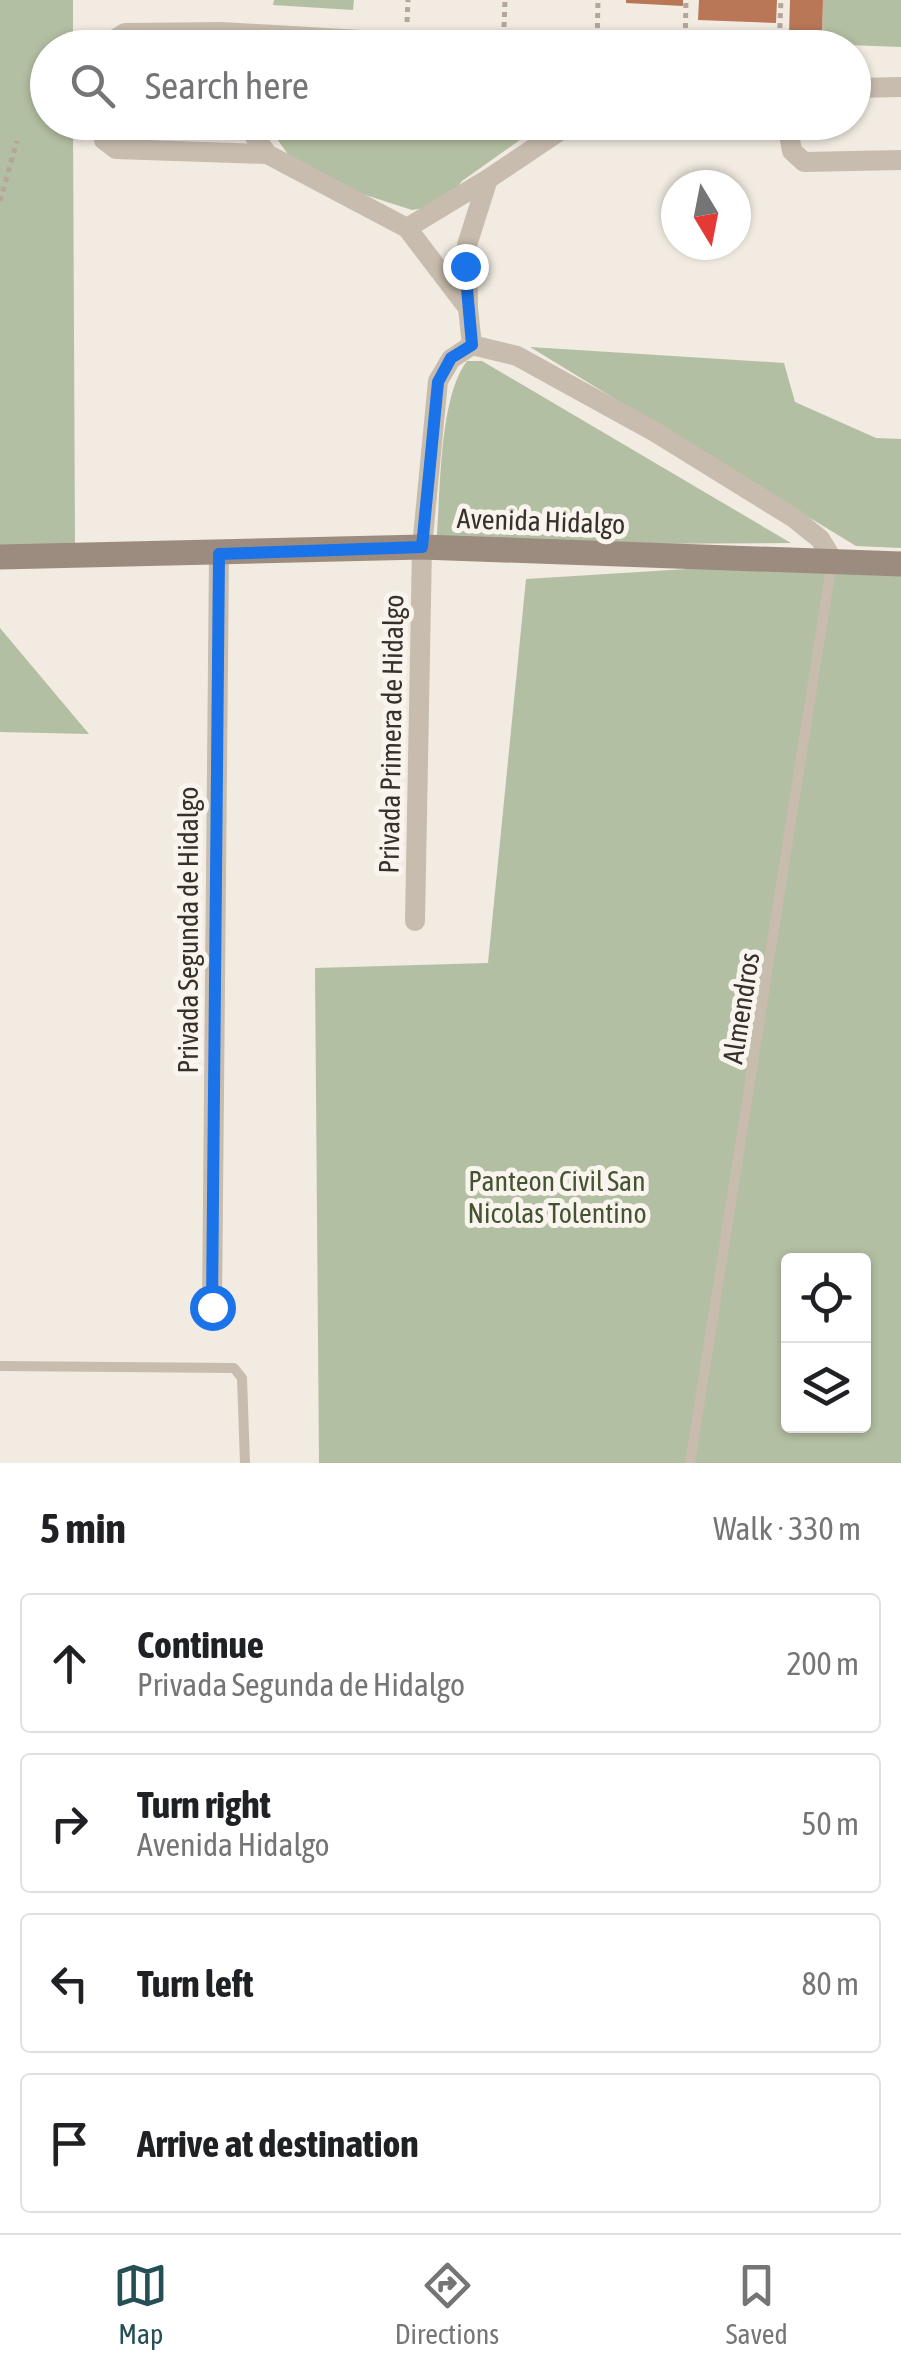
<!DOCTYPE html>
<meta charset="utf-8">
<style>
body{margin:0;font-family:"Asap Condensed",sans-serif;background:#f2f2f2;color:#202124}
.controls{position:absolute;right:30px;bottom:30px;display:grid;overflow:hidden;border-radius:10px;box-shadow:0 2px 8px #0004}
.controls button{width:90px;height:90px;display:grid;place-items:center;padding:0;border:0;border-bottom:2px solid #e0e0e0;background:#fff;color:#202124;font:50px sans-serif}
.compass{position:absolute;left:661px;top:170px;width:90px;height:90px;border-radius:50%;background:#fff;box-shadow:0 2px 8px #0004;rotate:170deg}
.stop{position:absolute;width:30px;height:30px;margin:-22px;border:8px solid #1a73e8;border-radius:50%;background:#fff}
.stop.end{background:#1a73e8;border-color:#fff;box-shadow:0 2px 10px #0008}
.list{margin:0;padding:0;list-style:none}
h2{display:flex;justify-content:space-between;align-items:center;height:130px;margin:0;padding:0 40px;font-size:42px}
h2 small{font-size:32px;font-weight:400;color:#757577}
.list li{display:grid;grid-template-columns:65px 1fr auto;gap:30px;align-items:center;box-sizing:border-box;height:140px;margin:0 20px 20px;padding:0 20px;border:2px solid #e0e0e0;border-radius:10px}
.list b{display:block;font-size:38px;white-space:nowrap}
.list p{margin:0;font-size:32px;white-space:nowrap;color:#757577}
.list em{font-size:32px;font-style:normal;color:#757577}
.icon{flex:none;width:55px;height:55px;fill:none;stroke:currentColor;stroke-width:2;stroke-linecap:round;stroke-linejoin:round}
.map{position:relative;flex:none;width:901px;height:1463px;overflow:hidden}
.search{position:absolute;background:#fff;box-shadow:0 2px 8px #0004;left:30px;right:30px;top:30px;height:110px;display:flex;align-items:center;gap:25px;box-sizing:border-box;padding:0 35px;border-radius:55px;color:#757577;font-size:38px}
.sheet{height:770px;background:#fff}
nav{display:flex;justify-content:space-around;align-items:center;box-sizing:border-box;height:140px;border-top:2px solid #e0e0e0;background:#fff;font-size:28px;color:#757577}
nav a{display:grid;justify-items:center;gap:5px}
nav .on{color:#254e55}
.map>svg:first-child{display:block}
.green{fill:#b3bfa2;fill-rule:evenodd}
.building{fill:#b97757}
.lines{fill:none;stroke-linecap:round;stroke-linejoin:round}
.path{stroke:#b4a698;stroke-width:5;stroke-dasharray:5 5;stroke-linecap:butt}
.lane{stroke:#c8bcae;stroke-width:10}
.street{stroke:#c8bcae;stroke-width:20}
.secondary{stroke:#9c8c7f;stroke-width:25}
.route{stroke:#1a73e8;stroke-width:12}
.labels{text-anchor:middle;stroke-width:10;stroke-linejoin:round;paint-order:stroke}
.street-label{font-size:28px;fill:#38302b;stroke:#f9f4ed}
.park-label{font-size:28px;fill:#445332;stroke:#f9f4ed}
</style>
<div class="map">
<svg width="901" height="1463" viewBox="0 0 901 1463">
<rect width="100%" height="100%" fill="#f1ebe1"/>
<!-- green -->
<path class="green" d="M 0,0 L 73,0 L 73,47 L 48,48 L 48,122 L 73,123 L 75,545 L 0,545 Z
M 274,0 L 354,0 L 353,10 L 273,5 Z
M 823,0 L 901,0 L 901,47 L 822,44 Z
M 266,123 L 544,123 L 462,181 L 443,205 L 412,210 L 350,190 L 289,156 Z
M 530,347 L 784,363 L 795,402 L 876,438 L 901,439 L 901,548 L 856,546 Z
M 467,361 L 482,361 L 791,543 L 436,545 C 441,495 438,399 467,361 Z
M 833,560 L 901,566 L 901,1463 L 319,1463 L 315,968 L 488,963 L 526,579 ZM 788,1260 L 864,1260 L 864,1426 L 788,1426 Z
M 0,628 L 89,734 L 0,732 Z"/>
<!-- building -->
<path class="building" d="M 626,0 L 683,0 L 683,6 L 626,3 Z
M 699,0 L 777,0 L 776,23 L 698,20 Z
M 790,0 L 823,0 L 822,35 L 789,35 Z"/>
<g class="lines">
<!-- path -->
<path class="path" d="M 407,22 L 408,0
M 504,27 L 505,0
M 597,48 L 598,0
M 685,48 L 686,0
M 779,48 L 781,0
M 0,201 L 17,141"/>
<!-- lane -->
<path class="lane" d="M 0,1366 L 234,1368 L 242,1378 L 245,1463
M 690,1463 L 832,561"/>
<!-- street -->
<path class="street" d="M 101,48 L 125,33 L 222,32 L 497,48
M 854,88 L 901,87
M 103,122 L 104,140 L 116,149 L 267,154 L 407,228 L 468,308 L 472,345
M 245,122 L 267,154
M 787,122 L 792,151 L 804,162 L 901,160
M 407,228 L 488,179
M 468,307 L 467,245 L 488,179 L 573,122
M 415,921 L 422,547 L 438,381 L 451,359 L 472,345 L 517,356 L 655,432 L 794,518 L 820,539 L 833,560
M 212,1307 L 219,554"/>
<!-- secondary -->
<path class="secondary" d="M 0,557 L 422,547 L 901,564"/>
</g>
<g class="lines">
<!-- route -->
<path class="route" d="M 212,1307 L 219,554 L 422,547 L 438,382 L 451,358 L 472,345 L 465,266"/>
</g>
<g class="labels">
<!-- street labels -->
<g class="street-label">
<text transform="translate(541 521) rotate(2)" y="10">Avenida Hidalgo</text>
<text transform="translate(391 734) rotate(-89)" y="10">Privada Primera de Hidalgo</text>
<text transform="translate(188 930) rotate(-90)" y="10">Privada Segunda de Hidalgo</text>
<text transform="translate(741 1008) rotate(-81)" y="10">Almendros</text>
</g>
<!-- park labels -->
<g class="park-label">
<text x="557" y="1191">Panteon Civil San<tspan x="557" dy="32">Nicolas Tolentino</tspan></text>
</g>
</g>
</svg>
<div class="controls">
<button><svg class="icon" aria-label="locate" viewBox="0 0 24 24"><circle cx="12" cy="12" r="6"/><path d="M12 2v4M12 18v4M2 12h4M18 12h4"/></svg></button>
<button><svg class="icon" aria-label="layers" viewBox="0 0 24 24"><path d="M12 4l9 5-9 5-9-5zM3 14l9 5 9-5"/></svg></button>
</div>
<svg class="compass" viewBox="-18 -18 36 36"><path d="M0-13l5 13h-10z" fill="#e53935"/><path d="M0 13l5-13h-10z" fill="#757577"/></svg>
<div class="stop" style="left:212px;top:1307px"></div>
<div class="stop end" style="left:465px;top:266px"></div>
<div class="search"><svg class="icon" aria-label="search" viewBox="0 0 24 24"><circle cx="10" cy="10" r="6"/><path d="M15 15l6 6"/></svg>Search here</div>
</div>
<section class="sheet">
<h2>5 min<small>Walk · 330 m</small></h2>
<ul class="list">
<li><svg class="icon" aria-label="ahead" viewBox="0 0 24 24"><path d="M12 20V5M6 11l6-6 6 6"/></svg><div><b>Continue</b><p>Privada Segunda de Hidalgo</p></div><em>200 m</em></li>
<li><svg class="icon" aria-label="right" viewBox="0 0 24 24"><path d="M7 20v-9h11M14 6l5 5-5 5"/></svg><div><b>Turn right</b><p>Avenida Hidalgo</p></div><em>50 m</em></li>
<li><svg class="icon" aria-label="left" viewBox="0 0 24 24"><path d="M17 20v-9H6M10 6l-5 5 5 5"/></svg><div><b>Turn left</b></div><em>80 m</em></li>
<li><svg class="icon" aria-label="arrive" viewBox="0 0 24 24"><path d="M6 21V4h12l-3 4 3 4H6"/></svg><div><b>Arrive at destination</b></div></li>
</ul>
</section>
<nav>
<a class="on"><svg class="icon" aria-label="map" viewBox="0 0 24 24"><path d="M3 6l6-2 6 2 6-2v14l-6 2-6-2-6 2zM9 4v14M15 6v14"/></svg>Map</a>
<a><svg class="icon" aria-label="directions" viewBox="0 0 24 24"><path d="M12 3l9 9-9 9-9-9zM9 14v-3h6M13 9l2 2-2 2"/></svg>Directions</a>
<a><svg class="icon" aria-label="saved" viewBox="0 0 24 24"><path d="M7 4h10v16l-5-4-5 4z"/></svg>Saved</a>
</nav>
